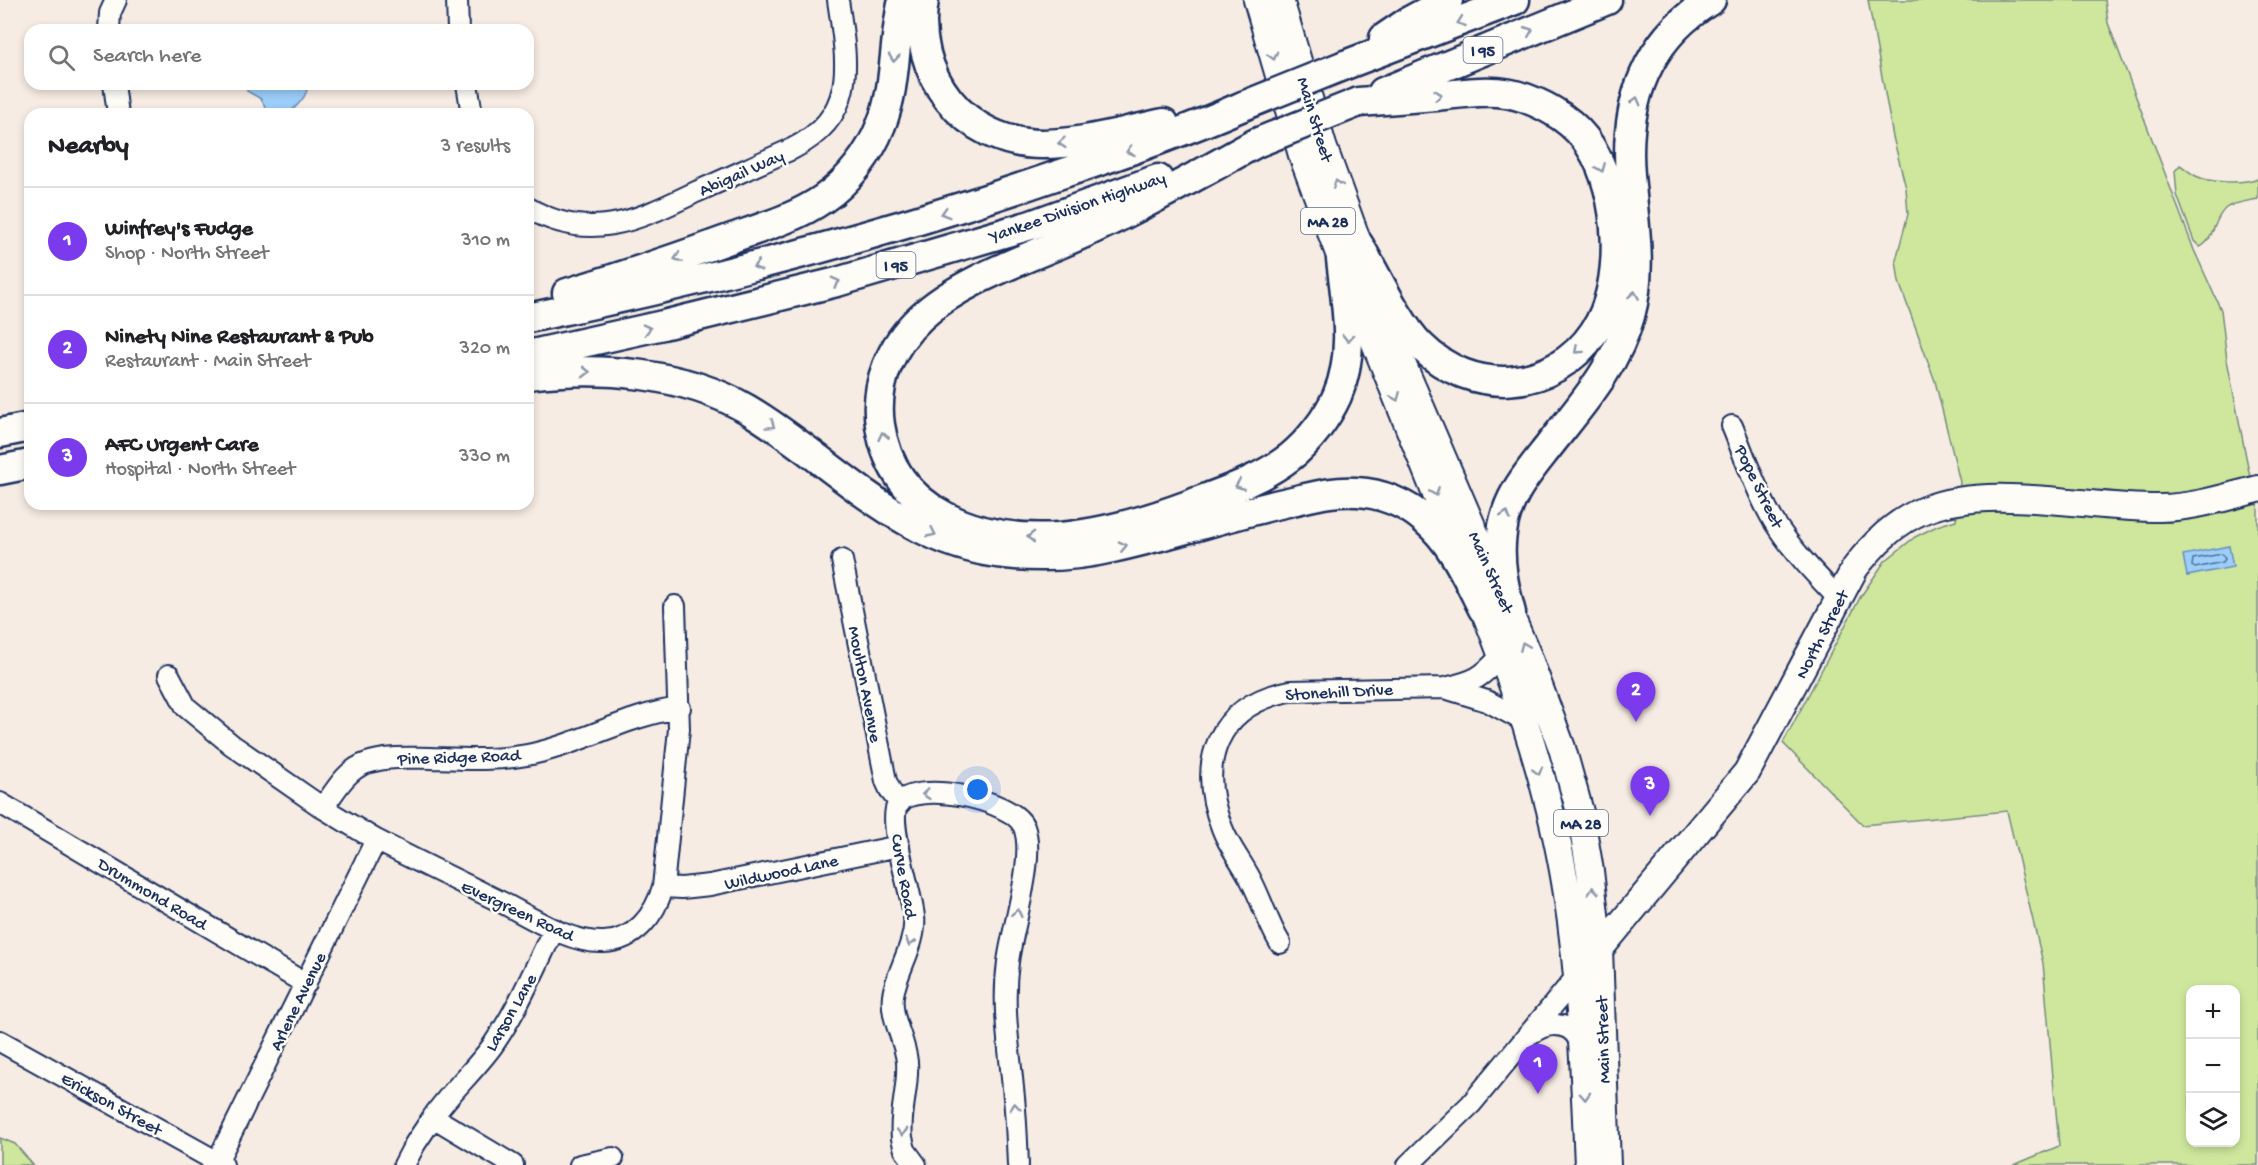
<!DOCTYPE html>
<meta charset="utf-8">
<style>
body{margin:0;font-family:"Gochi Hand",sans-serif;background:#f2f2f2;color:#202124}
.controls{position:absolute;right:18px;bottom:18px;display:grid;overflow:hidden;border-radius:12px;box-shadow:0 3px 9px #0003}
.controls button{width:54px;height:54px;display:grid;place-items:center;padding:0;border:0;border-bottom:2px solid #e0e0e0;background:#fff;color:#202124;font:30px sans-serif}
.you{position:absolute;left:978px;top:790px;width:21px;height:21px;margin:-15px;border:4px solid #fff;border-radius:50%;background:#1a73e8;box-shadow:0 0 0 9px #1a73e833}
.badge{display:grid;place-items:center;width:39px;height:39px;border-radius:50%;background:#7c3aed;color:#fff;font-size:20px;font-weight:700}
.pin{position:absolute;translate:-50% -50px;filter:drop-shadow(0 2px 3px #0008)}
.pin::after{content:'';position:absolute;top:32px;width:21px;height:18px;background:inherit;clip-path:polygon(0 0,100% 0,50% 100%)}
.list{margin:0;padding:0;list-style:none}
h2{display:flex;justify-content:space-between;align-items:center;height:78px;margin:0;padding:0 24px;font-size:26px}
h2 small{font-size:20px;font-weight:400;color:#757577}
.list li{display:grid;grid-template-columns:39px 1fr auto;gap:18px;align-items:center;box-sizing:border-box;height:108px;padding:0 24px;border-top:2px solid #e0e0e0}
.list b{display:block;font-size:22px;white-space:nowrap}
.list p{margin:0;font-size:20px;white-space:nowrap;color:#757577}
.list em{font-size:20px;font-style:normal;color:#757577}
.icon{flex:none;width:33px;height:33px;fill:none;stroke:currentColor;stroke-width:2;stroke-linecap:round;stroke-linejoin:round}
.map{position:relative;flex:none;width:2258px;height:1165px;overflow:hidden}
.search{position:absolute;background:#fff;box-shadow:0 3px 9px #0003;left:24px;top:24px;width:510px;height:66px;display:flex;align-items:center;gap:15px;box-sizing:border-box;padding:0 21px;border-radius:18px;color:#757577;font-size:22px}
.panel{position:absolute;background:#fff;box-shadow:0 3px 9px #0003;left:24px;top:108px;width:510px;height:402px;border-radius:18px}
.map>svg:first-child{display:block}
.green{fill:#cee79d;stroke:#748b7e;stroke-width:1.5;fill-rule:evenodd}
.water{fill:#9dcefa;stroke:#698ebc;stroke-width:1.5}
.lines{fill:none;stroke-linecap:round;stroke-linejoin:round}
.shore{stroke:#4f6f9c;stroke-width:1.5}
.minor-casing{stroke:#1b2f5e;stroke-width:24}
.major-casing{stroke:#1b2f5e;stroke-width:30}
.highway-casing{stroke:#1b2f5e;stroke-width:33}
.minor{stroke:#fdfcf7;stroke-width:20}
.major{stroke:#fdfcf7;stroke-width:26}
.highway{stroke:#fdfcf7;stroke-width:28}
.highway-bridge-casing{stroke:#1b2f5e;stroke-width:33;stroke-linecap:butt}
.highway-bridge{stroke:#fdfcf7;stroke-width:28}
.oneway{stroke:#8c96aa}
.labels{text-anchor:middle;stroke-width:5;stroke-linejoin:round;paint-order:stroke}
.shield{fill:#fdfcf7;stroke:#5f6c8c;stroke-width:1.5}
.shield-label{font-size:16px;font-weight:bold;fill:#1b2f5e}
.street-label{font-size:18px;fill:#1b2f5e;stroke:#fdfcf7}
</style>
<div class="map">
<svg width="2258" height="1165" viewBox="0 0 2258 1165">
<rect width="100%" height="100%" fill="#f7ece3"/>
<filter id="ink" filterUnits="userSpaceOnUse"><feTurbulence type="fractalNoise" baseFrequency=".0167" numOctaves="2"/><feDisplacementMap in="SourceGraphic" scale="12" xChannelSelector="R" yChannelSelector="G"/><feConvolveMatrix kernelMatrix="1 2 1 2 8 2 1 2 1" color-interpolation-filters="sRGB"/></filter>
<g filter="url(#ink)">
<!-- green -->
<path class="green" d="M 1868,0 L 2105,0 L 2108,23 L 2194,250 L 2221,310 L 2227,360 L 2249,472 L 2258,492 L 2258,1165 L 2014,1165 L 2059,1146 L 2043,963 L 2007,811 L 1863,825 L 1783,743 L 1861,596 L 1885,561 L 1915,537 L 1937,526 L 1956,520 L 1960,482 L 1935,381 L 1899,282 L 1896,260 L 1908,214 L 1906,188 L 1893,137 ZM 2190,990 L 2236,990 L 2236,1142 L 2190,1142 Z
M 2180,165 C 2185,168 2190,173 2196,176 C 2209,183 2244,184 2258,178 L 2258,199 C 2249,201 2233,203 2226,208 C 2213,218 2215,240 2200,247 L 2194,241 L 2177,195 L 2175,171 Z
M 0,1138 L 15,1144 L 33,1165 L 0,1165 Z"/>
<!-- water -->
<path class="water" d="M 245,84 L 308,84 C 308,96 297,106 288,114 L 269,114 L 261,99 L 247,91 Z
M 2229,546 L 2233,567 L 2187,576 L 2183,555 Z"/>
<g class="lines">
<!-- shore -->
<path class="shore" d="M 2222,554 L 2225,559 L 2223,562 L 2195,568 L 2192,566 L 2193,559 Z"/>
<!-- minor casing -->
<g class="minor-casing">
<path id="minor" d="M 457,0 L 458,30
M 109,30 L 110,13 L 116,0
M 114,84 L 118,114
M 467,84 L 472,114
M 528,208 C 591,244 637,220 696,192 C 728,178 760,163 792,149 C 859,115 847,62 838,0
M 1732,426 C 1745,457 1756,491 1773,520 C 1791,549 1815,574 1838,598
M 842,560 L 886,781 L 891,792 L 900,803
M 169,675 L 186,707 L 232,745 L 323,808 L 376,840 C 417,861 458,881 499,901 C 529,916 570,944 604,942 C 635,941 655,915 663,887 L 679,729 L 675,606
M 1448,689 L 1487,701 L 1524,721
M 0,803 L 306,984
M 323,808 C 335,791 347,769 367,763 C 387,756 410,758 431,758 C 462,759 495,761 527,755 C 579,745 627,715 680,708
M 663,887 L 682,888 L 710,885 L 899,846
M 1280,943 C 1268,923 1262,901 1251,880 C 1242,862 1229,847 1222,828 C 1196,762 1217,705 1290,691 L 1445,688 C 1476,681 1481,678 1502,655
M 1532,1033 C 1550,1020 1576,1022 1581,1047
M 0,1041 L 223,1165
M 217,1162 L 376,840
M 404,1165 L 415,1144 L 433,1117
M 513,1165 L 433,1117 C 451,1091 475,1070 493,1045 C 518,1009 535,968 554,929
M 580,1165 L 613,1158
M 916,1165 L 905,1150 L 902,1138 C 899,1112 909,1087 907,1062 C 905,1039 890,1019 893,995 C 897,970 917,942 914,917 C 912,893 888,825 897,806 C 911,778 1013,799 1024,827 C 1036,858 1012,928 1008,962 C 1002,1005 1009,1045 1013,1088 C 1016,1114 1017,1139 1018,1165
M 1408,1165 L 1471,1104 L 1578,975"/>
</g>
<!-- major casing -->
<g class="major-casing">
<path id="major" d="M 1257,0 L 1302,155 L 1341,259 L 1460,554
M 1280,0 L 1323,146 L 1401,361 L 1528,656 L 1562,748 L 1580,812 L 1590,871 L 1599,949 L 1607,1165
M 1476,590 C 1516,687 1551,790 1567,894 C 1581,984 1584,1074 1588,1165
M 1594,956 L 1747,772 L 1855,568 C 1874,543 1895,522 1924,510 C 1989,483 2089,509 2160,508 C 2193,508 2226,497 2258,489"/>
</g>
<!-- highway casing -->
<g class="highway-casing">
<path id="highway" d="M 924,0 C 911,74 964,144 1042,144 C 1083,144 1124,131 1164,123
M 1384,38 L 1409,21 L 1448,0
M 1345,65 L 1515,0
M 1383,92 L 1607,0
M 1359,102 C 1384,100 1410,98 1436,96 C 1465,93 1497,87 1525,98 C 1550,107 1576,123 1590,146 C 1621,193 1626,285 1594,332 C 1553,393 1471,396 1421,346 C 1398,323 1376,274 1359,245
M 1256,143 C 1205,171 1154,200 1102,225 C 1046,253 966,275 921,317 C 891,345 874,384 880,425 C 893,514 980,542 1059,537 C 1108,533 1158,517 1204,499 C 1234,488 1264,477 1290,457 C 1309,442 1327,418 1337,396 C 1356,352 1346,305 1341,259
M 567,293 C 624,276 680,257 735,237 C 764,227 797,217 823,199 C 848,182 870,154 881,125 C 897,86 893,41 903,0
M 528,318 C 707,281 882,236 1055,176 C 1119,155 1181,133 1243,106
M 528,355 L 663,325 L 837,282 L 1031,225 L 1158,179
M 528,375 C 600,366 683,372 747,409 C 832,459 902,545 1006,554 C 1041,558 1078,556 1112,548 C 1172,535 1229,515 1288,502 C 1311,497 1333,490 1357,492 C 1381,493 1407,504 1425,520 C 1453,543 1467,578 1483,609
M 0,433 L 30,427
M 0,470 L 30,464
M 1511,613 C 1504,587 1498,560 1502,533 C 1506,497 1528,473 1549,446 C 1581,405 1616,367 1630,316 C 1643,270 1634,222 1630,175 C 1624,102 1647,39 1711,0"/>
</g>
<!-- minor -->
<use href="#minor" class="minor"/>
<!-- major -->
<use href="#major" class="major"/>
<!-- highway -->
<use href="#highway" class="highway"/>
<!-- highway-bridge casing -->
<g class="highway-bridge-casing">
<path id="highway-bridge" d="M 1243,106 L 1345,65
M 1256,143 L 1359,102"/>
</g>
<!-- highway-bridge -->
<use href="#highway-bridge" class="highway-bridge"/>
</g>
<!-- one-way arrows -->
<defs><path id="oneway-chevron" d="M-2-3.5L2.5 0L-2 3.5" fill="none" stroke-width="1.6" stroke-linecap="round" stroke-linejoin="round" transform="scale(1.5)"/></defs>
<g class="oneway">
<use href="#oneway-chevron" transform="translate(1461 22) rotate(160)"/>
<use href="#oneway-chevron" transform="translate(1529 31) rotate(-22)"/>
<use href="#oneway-chevron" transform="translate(1273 56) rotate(74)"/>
<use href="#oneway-chevron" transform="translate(894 58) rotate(95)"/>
<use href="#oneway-chevron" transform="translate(1438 95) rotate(-6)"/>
<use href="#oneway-chevron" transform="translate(1636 101) rotate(-75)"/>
<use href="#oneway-chevron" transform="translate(1062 143) rotate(175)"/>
<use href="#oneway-chevron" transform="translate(1130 151) rotate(161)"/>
<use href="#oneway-chevron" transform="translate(1601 168) rotate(68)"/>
<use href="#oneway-chevron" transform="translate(1337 184) rotate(-110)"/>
<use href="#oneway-chevron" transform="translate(945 213) rotate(163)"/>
<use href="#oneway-chevron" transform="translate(678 258) rotate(161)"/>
<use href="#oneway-chevron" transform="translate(757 266) rotate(166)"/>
<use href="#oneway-chevron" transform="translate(836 282) rotate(-15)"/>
<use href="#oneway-chevron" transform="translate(1634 295) rotate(-81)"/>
<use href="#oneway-chevron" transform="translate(647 329) rotate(-13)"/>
<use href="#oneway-chevron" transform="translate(1348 338) rotate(90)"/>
<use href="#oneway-chevron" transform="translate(1578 350) rotate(138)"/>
<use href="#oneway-chevron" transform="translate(586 372)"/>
<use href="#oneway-chevron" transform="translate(1396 397) rotate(68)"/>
<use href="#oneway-chevron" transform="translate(771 425) rotate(35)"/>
<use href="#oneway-chevron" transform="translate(883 436) rotate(-103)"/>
<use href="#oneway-chevron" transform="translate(1239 485) rotate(158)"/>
<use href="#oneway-chevron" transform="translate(1435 492) rotate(67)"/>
<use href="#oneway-chevron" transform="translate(1506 515) rotate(-73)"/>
<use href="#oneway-chevron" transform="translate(932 533) rotate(25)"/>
<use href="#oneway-chevron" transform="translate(1031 537) rotate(-179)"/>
<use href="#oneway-chevron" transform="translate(1123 546) rotate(-13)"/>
<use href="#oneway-chevron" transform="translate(1524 646) rotate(-113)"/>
<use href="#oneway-chevron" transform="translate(1538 771) rotate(74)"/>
<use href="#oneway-chevron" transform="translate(926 794) rotate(174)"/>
<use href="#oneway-chevron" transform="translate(1593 891) rotate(-96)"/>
<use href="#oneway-chevron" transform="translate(1017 913) rotate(-78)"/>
<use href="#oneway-chevron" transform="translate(910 942) rotate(110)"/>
<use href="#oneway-chevron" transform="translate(1585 1096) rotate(87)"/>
<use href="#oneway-chevron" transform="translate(1015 1107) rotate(-95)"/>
<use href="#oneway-chevron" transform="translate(902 1132) rotate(87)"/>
</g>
</g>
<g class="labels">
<!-- shield labels -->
<g class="shield">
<rect x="1463.5" y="37" width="39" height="26" rx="4.5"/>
<rect x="1301" y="208" width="54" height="26" rx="4.5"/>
<rect x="876.5" y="252" width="39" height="26" rx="4.5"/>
<rect x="1554" y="810" width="54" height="26" rx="4.5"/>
</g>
<g class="shield-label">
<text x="1483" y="56">I 95</text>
<text x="1328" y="227">MA 28</text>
<text x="896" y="271">I 95</text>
<text x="1581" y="829">MA 28</text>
</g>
<!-- street labels -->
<g class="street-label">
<text transform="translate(1316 119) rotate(73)" y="6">Main Street</text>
<text transform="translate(741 172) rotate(-24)" y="6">Abigail Way</text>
<text transform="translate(1077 206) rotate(-19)" y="6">Yankee Division Highway</text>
<text transform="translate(1760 486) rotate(64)" y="6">Pope Street</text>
<text transform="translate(1492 572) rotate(66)" y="6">Main Street</text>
<text transform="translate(1821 634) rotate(-63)" y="6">North Street</text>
<text transform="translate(866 684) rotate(79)" y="6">Moulton Avenue</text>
<text transform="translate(1339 691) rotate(-3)" y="6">Stonehill Drive</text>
<text transform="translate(459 756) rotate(-2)" y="6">Pine Ridge Road</text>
<text transform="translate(781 871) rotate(-12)" y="6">Wildwood Lane</text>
<text transform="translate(905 876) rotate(80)" y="6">Curve Road</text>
<text transform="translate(153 893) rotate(31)" y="6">Drummond Road</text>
<text transform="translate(518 910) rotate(25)" y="6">Evergreen Road</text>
<text transform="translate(297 1001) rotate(-64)" y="6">Arlene Avenue</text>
<text transform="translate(510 1012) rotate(-60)" y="6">Larson Lane</text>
<text transform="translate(1602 1040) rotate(-92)" y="6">Main Street</text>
<text transform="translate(112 1103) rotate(29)" y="6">Erickson Street</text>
</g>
</g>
</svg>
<div class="controls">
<button>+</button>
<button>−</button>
<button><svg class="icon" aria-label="layers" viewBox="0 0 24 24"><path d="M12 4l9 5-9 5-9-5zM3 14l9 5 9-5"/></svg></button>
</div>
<div class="you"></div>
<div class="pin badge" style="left:1538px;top:1094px">1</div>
<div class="pin badge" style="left:1636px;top:722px">2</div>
<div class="pin badge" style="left:1650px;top:816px">3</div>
<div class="search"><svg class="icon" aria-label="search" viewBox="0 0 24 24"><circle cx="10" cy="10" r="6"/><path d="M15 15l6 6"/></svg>Search here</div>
<section class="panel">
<h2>Nearby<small>3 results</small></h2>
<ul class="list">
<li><span class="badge">1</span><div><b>Winfrey's Fudge</b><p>Shop · North Street</p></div><em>310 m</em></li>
<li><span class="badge">2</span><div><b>Ninety Nine Restaurant &amp; Pub</b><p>Restaurant · Main Street</p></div><em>320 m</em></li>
<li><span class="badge">3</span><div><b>AFC Urgent Care</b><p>Hospital · North Street</p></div><em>330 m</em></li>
</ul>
</section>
</div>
